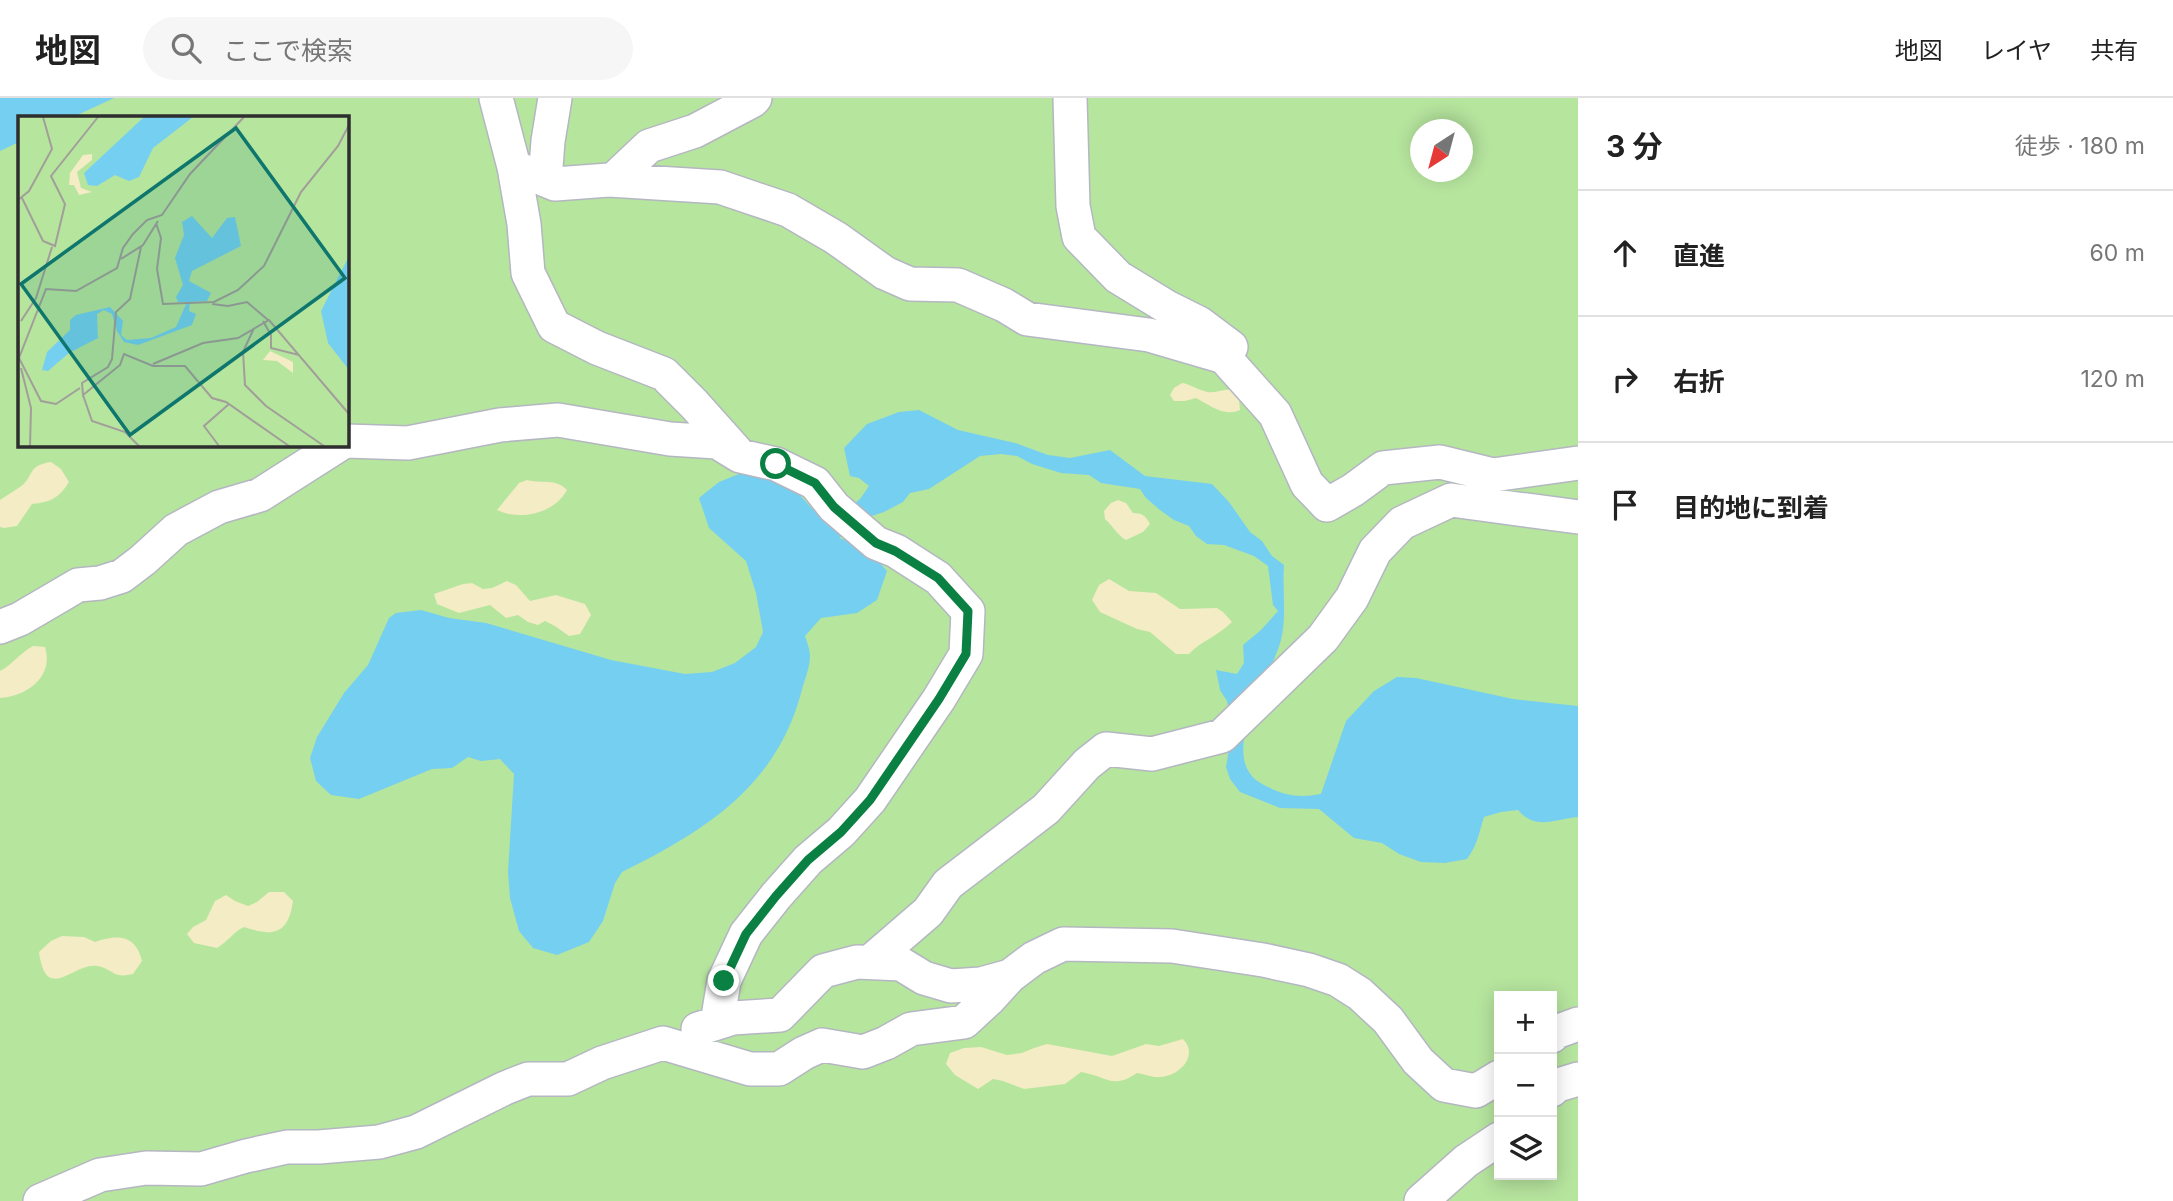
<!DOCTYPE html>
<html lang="ja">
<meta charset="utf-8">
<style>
body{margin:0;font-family:Inter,"Noto Sans JP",sans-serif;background:#f6f6f6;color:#222}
.controls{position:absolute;right:21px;bottom:21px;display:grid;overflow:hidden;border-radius:0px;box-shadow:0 4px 18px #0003}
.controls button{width:63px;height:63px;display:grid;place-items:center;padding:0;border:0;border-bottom:2px solid #e0e0e0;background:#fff;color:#222;font:35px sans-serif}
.compass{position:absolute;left:1410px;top:21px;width:63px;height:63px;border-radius:50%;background:#fff;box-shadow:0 4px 18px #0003;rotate:216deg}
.stop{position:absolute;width:21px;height:21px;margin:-16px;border:5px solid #0b8043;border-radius:50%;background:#fff}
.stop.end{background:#0b8043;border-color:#fff;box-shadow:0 2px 7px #0008}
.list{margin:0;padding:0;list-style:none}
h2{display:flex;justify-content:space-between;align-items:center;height:91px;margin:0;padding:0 28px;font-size:30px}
h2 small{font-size:23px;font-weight:400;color:#767676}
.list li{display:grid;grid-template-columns:46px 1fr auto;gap:21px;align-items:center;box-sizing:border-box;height:126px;padding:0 28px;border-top:2px solid #e0e0e0}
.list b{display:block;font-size:26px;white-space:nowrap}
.list em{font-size:23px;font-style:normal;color:#767676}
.icon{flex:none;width:38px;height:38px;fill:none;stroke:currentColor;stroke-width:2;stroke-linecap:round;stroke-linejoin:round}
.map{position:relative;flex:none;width:1578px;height:1103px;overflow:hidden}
header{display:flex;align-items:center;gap:42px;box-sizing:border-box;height:98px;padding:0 35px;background:#fff;border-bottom:2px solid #e0e0e0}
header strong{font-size:33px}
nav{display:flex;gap:38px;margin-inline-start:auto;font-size:24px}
.search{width:490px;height:63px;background:#f6f6f6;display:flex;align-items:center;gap:18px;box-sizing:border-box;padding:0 24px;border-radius:38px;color:#767676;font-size:26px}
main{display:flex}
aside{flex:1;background:#fff}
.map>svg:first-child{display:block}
.green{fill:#b6e59e;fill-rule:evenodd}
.sand{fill:#f3ecc5}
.water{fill:#75cff0}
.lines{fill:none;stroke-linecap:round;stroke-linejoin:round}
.minor-casing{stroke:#b4b7c1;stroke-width:36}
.minor{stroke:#fff;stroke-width:33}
.route{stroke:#0b8043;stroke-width:9}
.inset-road{fill:none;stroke:#a29e99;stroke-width:2}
.view{fill:#0f766e;fill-opacity:0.15;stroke:#0f766e;stroke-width:3.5}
.inset-edge{fill:none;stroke:#2e2e2e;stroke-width:3.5}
</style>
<header>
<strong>地図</strong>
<div class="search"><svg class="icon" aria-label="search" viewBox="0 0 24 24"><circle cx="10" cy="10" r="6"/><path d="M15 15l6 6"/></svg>ここで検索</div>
<nav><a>地図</a><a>レイヤ</a><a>共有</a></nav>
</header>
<main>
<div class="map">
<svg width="1578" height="1103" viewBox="0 0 1578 1103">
<rect width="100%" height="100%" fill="#efe9e1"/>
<!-- green -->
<path class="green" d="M 0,0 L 1578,0 L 1578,1103 L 0,1103 ZM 19,19 L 346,19 L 346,346 L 19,346 ZM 1420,32 L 1462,32 L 1462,74 L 1420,74 ZM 1499,898 L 1552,898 L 1552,1077 L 1499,1077 Z"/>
<!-- sand -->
<path class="sand" d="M 1182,285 C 1190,286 1196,291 1204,293 C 1214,297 1222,290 1232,292 L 1239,301 L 1240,312 C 1224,319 1211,308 1196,300 L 1185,303 L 1174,303 L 1170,297 L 1174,290 Z
M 51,364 L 61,371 L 69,384 C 59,400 51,404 32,406 L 17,428 L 4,430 L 0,429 L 0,402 C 7,397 14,393 20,389 C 35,378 26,368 51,364 Z
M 527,382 C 542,386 556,380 567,392 C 554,416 520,423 497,412 L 519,385 Z
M 1118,402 L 1126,405 L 1133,415 C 1142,415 1146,418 1150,426 L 1143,434 L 1126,442 C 1117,437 1113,428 1105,421 L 1104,413 L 1111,405 Z
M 1109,481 L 1129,493 L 1156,495 L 1180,511 L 1217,510 L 1223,514 L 1232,524 C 1217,539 1202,542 1189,556 L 1176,556 L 1150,534 L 1137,531 L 1100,514 L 1092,502 L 1099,487 Z
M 507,483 L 516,487 L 530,503 L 556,497 L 585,506 L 591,517 L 580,536 L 569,538 L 555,528 L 545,523 L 538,527 L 528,524 L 518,517 L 506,520 L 490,507 L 459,515 L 437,506 L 434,496 L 463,486 L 472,485 L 483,491 L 492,490 Z
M 33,548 L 45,549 C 54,578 28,598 0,600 L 0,573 C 13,566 20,555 33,548 Z
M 269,794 L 284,794 L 293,803 C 288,837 273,839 244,829 C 232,835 229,843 217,850 L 194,845 L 187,836 L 193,829 L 206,822 L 215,803 L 226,797 L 235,803 L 248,808 L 257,804 Z
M 62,838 L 84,839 L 95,844 C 118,836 136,837 142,863 L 133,876 C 112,881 114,871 97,868 C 74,864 46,907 39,854 L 51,843 Z
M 1183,941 C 1199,957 1180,978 1160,979 C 1154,980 1144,976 1137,975 C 1113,992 1106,978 1081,974 L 1065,986 L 1024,991 L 1003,983 L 993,981 L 978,991 L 955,977 L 946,966 L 950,955 L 964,950 L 981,949 L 1007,957 L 1022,955 L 1034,950 L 1047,946 L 1112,958 L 1146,946 L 1159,948 Z"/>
<!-- water -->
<path class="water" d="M 0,0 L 114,0 L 73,19 L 19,19 L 19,44 L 0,53 Z
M 919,312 L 958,332 L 1015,345 L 1048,357 L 1070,360 L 1110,352 L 1145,378 L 1212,386 L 1229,404 L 1250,434 L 1262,443 L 1272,458 L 1284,467 C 1282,492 1287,518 1281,542 C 1271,580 1213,662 1264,687 C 1285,698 1298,700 1321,696 L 1346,623 L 1374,593 L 1397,579 L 1416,580 L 1513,601 L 1578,608 L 1578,719 C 1554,721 1536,733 1518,712 L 1501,714 L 1484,719 C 1479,735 1477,748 1467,761 L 1445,765 L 1421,764 L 1399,756 L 1382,745 L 1354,740 L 1319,711 L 1280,710 L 1240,694 L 1230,681 L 1226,669 L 1229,651 L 1230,619 L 1227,603 L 1220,592 L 1216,572 L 1237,576 L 1244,565 L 1243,547 L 1261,532 L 1278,513 L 1273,507 L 1268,468 L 1254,458 L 1224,447 L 1207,446 L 1196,438 L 1189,428 L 1174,422 L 1160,412 L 1146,400 L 1140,391 L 1101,385 L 1089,377 L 1061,375 L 1032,366 L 1017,358 L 1001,356 L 980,358 L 929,391 L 910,395 L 903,404 L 884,414 L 862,421 L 849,435 L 839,440 L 866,449 L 887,473 L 877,502 L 857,515 L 821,520 L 805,538 C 807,544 810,552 810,558 C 810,570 804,583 801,595 C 776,689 704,733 622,774 L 615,785 L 603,823 L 589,844 L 557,857 L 533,850 L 519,833 L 510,800 L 508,774 L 514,676 L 500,661 L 481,663 L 468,659 L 452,670 L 432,671 L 359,701 L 331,697 L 316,683 L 310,660 L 317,639 L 344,595 L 368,567 L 389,520 L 396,515 L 421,512 L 449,520 L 486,525 L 611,562 L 685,576 L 712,574 L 735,565 L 756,549 L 763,534 L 756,495 L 746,463 L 709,430 L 699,400 L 719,384 L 744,374 L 787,383 L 827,427 L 860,401 L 869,388 L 859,380 L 850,378 L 844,350 L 867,326 L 899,314 Z"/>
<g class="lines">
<!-- minor casing -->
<g class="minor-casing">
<path id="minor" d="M 496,0 L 514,69 L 555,86 L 609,82 L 720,89 L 788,112 L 836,140 L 885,175 L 910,186 L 958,187 L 1004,207 L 1027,221 L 1149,237 L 1224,259 L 1275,316 L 1307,386 L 1327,407 L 1353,392 L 1383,370 L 1440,364 L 1493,377 L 1578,365
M 1070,0 L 1073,108 L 1079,139 L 1118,179 L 1167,209 L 1199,225 L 1231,249 L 1225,257
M 514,69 L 524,126 L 528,175 L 554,228 L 597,250 L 664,276 L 694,306 L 736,353
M 545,82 L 548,43 L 555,0
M 613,82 L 649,48 L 695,33 L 752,3 L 755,0
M 346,343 L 408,345 L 500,327 L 558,322 L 670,341 L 717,344 L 740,358 L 776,366 L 815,385 L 834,409 L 876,445 L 896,453 L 938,480 L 968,513 L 966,556 L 939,601 L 870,702 L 841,734 L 808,762 L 776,798 L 746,836 L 724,883 L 717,925
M 0,529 L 20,521 L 78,487 L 100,485 L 122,478 L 143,462 L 176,432 L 219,409 L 260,397 L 340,346
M 870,864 L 928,814 L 948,786 L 1046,711 L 1087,666 L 1106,651 L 1152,656 L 1222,638 L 1323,540 L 1352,500 L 1375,453 L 1402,425 L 1451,402 L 1578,419
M 698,931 L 733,920 L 780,917 L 823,873 L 857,864 L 901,866 L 924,880 L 951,888 L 981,886 L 1010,878
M 1552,938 L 1556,934 L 1578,926
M 1552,992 L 1555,988 L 1578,981
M 40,1103 L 100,1077 L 146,1070 L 201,1071 L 246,1058 L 287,1049 L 319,1049 L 379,1044 L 416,1034 L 505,990 L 528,981 L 568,981 L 602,965 L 663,945 L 750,971 L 779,971 L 804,955 L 822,947 L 863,954 L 886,945 L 911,931 L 964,924 L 989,901 L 1010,878 L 1034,860 L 1063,846 L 1172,848 L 1263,862 L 1309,872 L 1338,882 L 1360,896 L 1388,922 L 1418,963 L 1444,987 L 1476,993 L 1499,979
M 1421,1103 L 1466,1063 L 1499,1041"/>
</g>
<!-- minor -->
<use href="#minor" class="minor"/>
</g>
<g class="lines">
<!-- route -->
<path class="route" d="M 724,883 L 746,836 L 776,798 L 808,762 L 841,734 L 870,702 L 939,601 L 966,556 L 968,513 L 938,480 L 895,453 L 876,445 L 834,409 L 815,385 L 776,366"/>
</g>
<!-- overview -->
<g transform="translate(18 18)">
<rect width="331" height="331" fill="#efe9e1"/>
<path d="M 0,1 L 331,1 L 331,330 L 0,330 Z" fill="#b6e59e"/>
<path d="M 74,38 L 74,44 L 59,56 L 63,72 L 74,76 L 61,79 L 56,69 L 51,69 L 52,57 L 65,39 ZM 252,235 L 275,246 L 275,257 L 259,245 L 245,244 Z" fill="#f3ecc5"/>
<path d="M 126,1 L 175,1 L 135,32 L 121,61 L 111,65 L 97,59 L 79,70 L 70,69 L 66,57 ZM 174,100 L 194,122 L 209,102 L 217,101 L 223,130 L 174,155 L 171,165 L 193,177 L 189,185 L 172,186 L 171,195 L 178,198 L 174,209 L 120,229 L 106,226 L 99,215 L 94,198 L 86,194 L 79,198 L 80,222 L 51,237 L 30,255 L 24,254 L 29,236 L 52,214 L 52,204 L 58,199 L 92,191 L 105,205 L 103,219 L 109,224 L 133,222 L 158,211 L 169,186 L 160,186 L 158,181 L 165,169 L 157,142 L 166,119 L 164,106 ZM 331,140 L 331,254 L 310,227 L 303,195 Z" fill="#75cff0"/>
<path class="inset-road" d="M 4,82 L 25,125 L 37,130 L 47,88 L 33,60 L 80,1M 0,84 L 11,75 L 34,33 L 25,1M 138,107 L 143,122 L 139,153 L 145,188 L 196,186 L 220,174 L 246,150 L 283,76 L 320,30 L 331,9M 123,131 L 112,183 L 98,196 L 94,243 L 90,251 L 64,267 L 65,279 L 102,249 L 106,238 L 135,250 L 167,250 L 194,282 L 208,286 L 271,330M 103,143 L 125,129 L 140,105M 194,188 L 210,190 L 229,186 L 250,204M 3,205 L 18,182 L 34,131M 245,205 L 253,219 L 253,232 L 281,239M 0,206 L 1,243M 236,212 L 225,236 L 227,269 L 248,290 L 306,330M 135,248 L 185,227 L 220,222 L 251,204 L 331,298M 3,252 L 13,292 L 12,330M 62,272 L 38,288 L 23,285 L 1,242 L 28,173 L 58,175 L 99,152 L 105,132 L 115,118 L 129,104 L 144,99 L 172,58 L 226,1M 65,279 L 74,305 L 107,316 L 121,330M 201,330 L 186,310 L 211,288"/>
<path class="view" d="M 218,12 L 327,162 L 112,319 L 3,168 Z"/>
<rect width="331" height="331" class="inset-edge"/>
</g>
</svg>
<div class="controls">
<button>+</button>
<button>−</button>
<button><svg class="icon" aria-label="layers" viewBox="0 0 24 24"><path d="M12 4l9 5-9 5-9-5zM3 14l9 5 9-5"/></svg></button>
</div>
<svg class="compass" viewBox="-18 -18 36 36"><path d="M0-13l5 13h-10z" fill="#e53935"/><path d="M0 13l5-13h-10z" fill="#767676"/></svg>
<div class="stop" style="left:776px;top:366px"></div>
<div class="stop end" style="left:724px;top:883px"></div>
</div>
<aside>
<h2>3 分<small>徒歩 · 180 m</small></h2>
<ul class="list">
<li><svg class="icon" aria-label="ahead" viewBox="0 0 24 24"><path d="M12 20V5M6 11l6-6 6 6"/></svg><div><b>直進</b></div><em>60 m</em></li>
<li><svg class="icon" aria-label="right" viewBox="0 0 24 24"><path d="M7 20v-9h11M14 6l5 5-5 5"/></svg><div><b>右折</b></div><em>120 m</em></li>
<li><svg class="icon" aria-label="arrive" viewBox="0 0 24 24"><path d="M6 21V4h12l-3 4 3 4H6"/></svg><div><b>目的地に到着</b></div></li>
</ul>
</aside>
</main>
